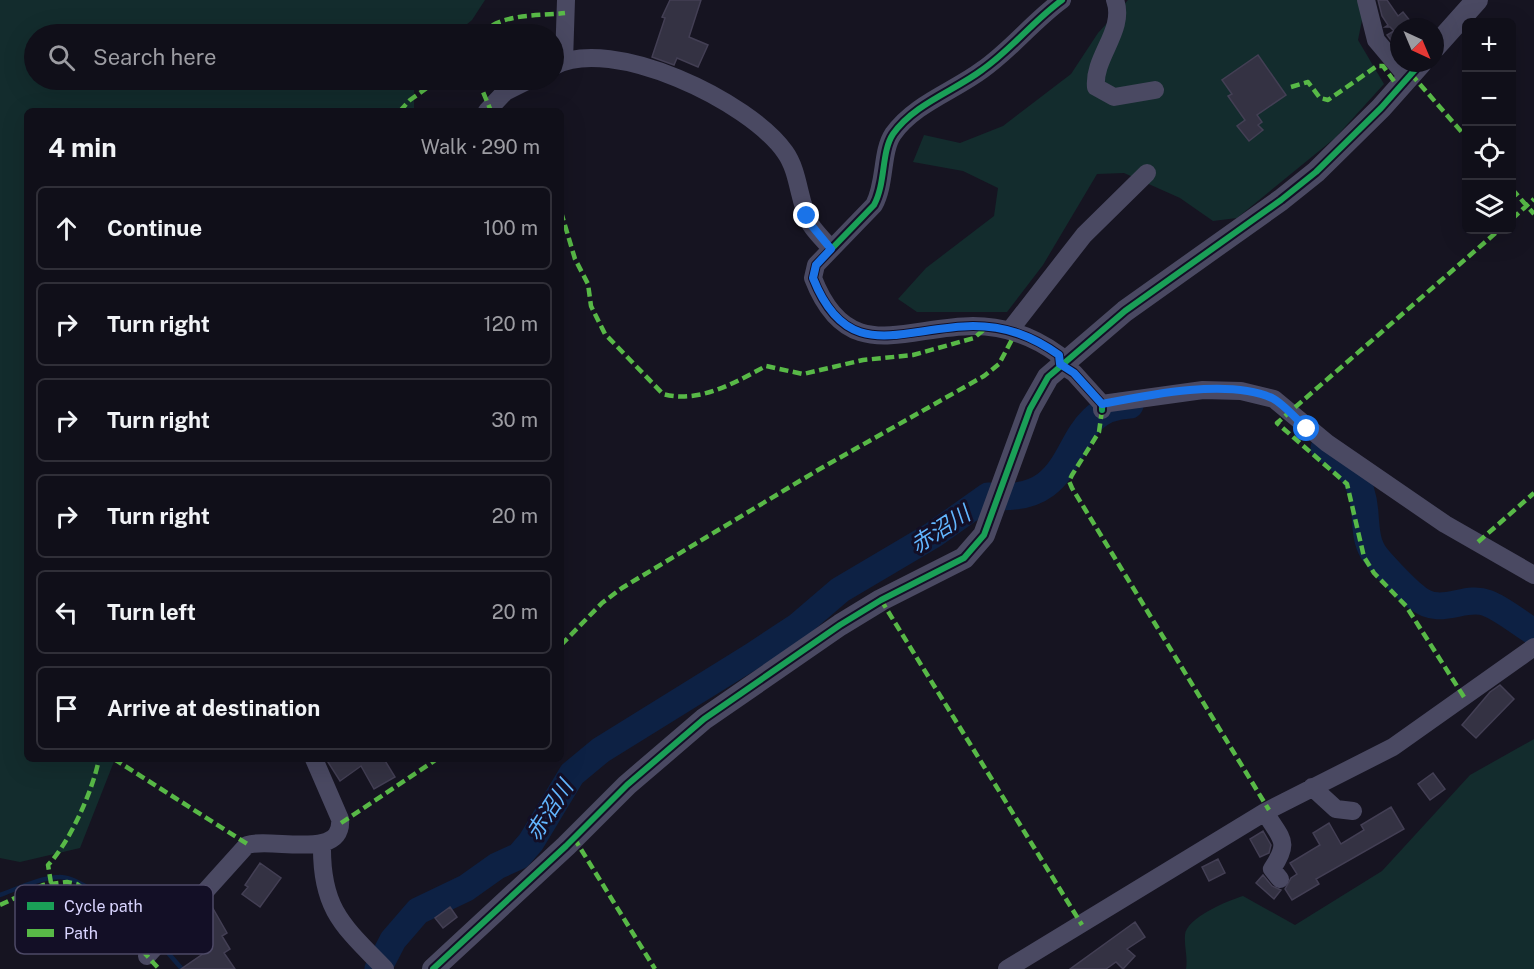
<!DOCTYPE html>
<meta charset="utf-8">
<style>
body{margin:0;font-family:"Public Sans","Noto Sans JP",sans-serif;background:#1e1d26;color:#f1f3f6}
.controls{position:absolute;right:18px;top:18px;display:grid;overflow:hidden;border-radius:9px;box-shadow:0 6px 24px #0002}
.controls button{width:54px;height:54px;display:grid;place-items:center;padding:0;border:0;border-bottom:2px solid #302f38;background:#100f19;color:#f1f3f6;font:30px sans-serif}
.compass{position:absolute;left:1390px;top:18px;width:54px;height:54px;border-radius:50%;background:#100f19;box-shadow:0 6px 24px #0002;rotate:136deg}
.stop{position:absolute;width:18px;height:18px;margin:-14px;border:4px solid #1a73e8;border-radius:50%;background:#fff}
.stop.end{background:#1a73e8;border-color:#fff;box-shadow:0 2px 6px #0008}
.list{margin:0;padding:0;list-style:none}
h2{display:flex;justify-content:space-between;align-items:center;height:78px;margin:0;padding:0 24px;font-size:26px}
h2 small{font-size:20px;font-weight:400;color:#9c9ca2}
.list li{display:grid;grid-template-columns:39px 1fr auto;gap:18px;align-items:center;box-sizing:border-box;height:84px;margin:0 12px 12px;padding:0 12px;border:2px solid #302f38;border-radius:9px}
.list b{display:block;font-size:22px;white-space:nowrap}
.list em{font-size:20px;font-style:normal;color:#9c9ca2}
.icon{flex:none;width:33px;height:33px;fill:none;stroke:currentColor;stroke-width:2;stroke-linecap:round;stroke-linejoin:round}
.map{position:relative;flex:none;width:1534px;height:969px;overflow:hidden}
.search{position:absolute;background:#100f19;box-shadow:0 6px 24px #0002;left:24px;top:24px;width:540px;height:66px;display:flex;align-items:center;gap:15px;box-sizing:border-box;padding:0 21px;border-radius:33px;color:#9c9ca2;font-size:22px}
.panel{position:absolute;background:#100f19;box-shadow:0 6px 24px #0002;left:24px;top:108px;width:540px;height:654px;border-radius:9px}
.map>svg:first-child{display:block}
.green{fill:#132c2d}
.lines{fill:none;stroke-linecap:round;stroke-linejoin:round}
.stream{stroke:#0d2144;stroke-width:4.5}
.river{stroke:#0d2144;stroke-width:27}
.building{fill:#343243;stroke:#433f54;stroke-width:1.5}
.minor{stroke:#4a4962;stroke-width:18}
.tertiary{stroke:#4a4962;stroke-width:22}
.quiet{stroke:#58b947;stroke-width:4.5;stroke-dasharray:9 4.5;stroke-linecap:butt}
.cycleway-casing{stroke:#130f26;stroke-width:10}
.cycleway{stroke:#1a9f57;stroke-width:6}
.route{stroke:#1a73e8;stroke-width:8}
.labels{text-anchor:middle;stroke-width:6;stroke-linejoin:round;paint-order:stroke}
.water-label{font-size:22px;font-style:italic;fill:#62b6ff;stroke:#130f26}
.key{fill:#130f26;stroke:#4e4a67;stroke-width:1.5}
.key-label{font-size:16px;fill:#d9d4ff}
</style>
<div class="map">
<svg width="1534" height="969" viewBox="0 0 1534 969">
<rect width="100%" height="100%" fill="#161421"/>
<!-- green -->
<path class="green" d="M 0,0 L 485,0 L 472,20 L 455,34 L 34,34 L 34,80 L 414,80 L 414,111 L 27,111 L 27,759 L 115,759 L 80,848 L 20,862 L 0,858 Z
M 1128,0 L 1366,0 L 1358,40 L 1384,84 L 1335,138 L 1237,218 L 1213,221 L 1180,198 L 1124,173 L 1097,174 L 1043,265 L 1007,312 L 917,312 L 898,299 L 926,268 L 994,216 L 998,188 L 963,171 L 913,162 L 924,135 L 960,143 L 1003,126 L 1071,74 L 1098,33 Z
M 1534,739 L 1534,969 L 1186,969 C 1188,958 1184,946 1185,935 C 1186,918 1227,901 1243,896 L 1295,925 L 1382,871 L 1470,775 Z"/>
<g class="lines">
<!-- stream -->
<path class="stream" d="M 0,895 C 19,888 39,878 59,877 C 81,875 139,924 156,940
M 162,946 L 182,969"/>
<!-- river -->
<path class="river" d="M 1324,448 C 1350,466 1363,481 1365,514 C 1366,526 1366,540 1372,550 C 1376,559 1407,590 1416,597 C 1441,618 1464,594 1487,603 C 1503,609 1519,623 1534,632
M 378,969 L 393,940 L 418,911 L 466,888 L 497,866 L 519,856 L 531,842 L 572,774 L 601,750 L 751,657 L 798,626 L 840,590 L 933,535 L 988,496 C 1090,507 1054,408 1130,405"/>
</g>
<!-- building -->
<path class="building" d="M 670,0 L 701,0 L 689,37 L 708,45 L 698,67 L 677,58 L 674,65 L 652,57 L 665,18 L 662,17 Z
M 1378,0 L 1387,0 L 1398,16 L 1403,12 L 1415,27 L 1399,27 L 1399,45 L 1396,47 L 1387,35 L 1394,31 L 1390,27 L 1385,27 L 1388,25 L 1382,16 Z
M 1258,55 L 1286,95 L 1257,115 L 1262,122 L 1258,125 L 1263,130 L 1249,141 L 1237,126 L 1245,120 L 1228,96 L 1232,94 L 1222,80 Z
M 1500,685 L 1514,699 L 1476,738 L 1462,725 L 1490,692 Z
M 326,759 L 384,759 L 395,777 L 374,789 L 361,766 L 340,781 Z
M 1433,773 L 1445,789 L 1430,800 L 1418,784 Z
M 1391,807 L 1404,829 L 1316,879 L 1319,884 L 1292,900 L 1285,889 L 1291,878 L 1297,874 L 1290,863 L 1320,845 L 1313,833 L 1329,823 L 1341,844 L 1364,830 L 1361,825 Z
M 1263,831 L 1271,845 L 1269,853 L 1260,857 L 1250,839 Z
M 1218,859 L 1225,873 L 1209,881 L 1202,867 Z
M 260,863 L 281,878 L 260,907 L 242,894 L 248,887 L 245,885 Z
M 1263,875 L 1272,886 L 1281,890 L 1274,899 L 1256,883 Z
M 211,905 L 227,933 L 222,936 L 230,949 L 224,953 L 235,969 L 181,969 L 210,949 L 207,942 L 210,940 L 199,921 L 205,918 L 201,912 Z
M 450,907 L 457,917 L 443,928 L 435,918 Z
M 1135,922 L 1145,937 L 1127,949 L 1135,956 L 1123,969 L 1116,962 L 1106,969 L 1070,969 Z"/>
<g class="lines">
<!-- minor -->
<path class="minor" d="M 1062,0 C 1033,21 1011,50 982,70 C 954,91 914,104 893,134 C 881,152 886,183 874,205 L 816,265 L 813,278 C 847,366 903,327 973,326 C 1006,326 1033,336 1059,355 L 1060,364 L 1074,373 L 1102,404 L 1102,410
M 1115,0 C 1126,30 1093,57 1096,87 L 1114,97 L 1155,90
M 1366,0 L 1376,40 L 1408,78
M 564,61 L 566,0
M 554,66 C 612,35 749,101 785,152 C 800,173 798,202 811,225 C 816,233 825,241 831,249
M 487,111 L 505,92 L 529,80
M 1010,330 L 1084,235 L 1147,173
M 1102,404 L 1203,390 L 1241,391 L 1274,399 L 1327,443 L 1445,524 L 1534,575
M 1312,787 L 1336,809 L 1353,811
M 1265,812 C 1281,840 1291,840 1272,869 L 1280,879
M 322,845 C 321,909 343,926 385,969
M 147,956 L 247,845 C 273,837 344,861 340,819 L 314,759
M 1007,969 L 1265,812 L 1393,747 L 1534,647"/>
<!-- tertiary -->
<path class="tertiary" d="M 1435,47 L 1477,0
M 433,969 L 566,846 L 627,785 L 704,719 L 840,625 L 881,600 L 964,558 L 984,535 L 1030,409 L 1048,377 L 1125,311 L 1281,200 L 1316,172 L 1381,108 L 1421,63"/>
<!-- quiet -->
<path class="quiet" d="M 482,34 C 499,13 540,16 565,13
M 1411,74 L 1466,137
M 478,80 L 491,111
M 1291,87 L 1308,82 L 1320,98 L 1328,100 L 1377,66 L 1383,66 L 1399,88
M 400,111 L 410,100 L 438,80
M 1512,189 L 1534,214
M 561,212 L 575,259 L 588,284 L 591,306 L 605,334 L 663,394 C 699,404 736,382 766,366 L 803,374 L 863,360 L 913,355 L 974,338 L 987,327
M 1512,219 L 1534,199
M 1102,410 L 1099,432 L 1072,475 L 1069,481 L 1072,488 L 1269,810
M 1478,542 L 1534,493
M 881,600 L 1082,925
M 561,645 L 602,603 L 622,588 L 818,470 L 984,376 L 999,364 L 1016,332
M 1464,697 L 1406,606 L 1374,573 L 1364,557 L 1347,484 L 1277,423 L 1499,230
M 114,759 L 249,845
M 341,823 L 437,759
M 574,838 L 655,969
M 51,883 L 48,865 C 70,842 93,790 99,759
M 0,905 L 43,885 L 67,882 L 77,884 L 92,895 L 159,969"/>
<!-- cycleway casing -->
<g class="cycleway-casing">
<path id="cycleway" d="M 1062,0 C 1033,21 1011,50 982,70 C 954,91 914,104 893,134 C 881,152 886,183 874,205 L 816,265 L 813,278 C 847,366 903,327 973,326 C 1006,326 1033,336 1059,355 L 1060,364 L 1074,373 L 1102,404 L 1102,410
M 433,969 L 566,846 L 627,785 L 704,719 L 840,625 L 881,600 L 964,558 L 984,535 L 1030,409 L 1048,377 L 1125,311 L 1281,200 L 1316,172 L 1381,108 L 1421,63"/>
</g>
<!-- cycleway -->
<use href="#cycleway" class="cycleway"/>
</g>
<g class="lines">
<!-- route -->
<path class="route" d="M 807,216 L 812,226 L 831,249 L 816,265 L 813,278 C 848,366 902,327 973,326 C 1006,326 1032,336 1059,355 L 1060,364 L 1074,373 L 1102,404 C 1147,395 1228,378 1272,398 C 1284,404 1297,420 1307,429"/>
</g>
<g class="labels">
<!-- water labels -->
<g class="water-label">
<text transform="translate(940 529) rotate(-33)" y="8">赤沼川</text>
<text transform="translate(549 810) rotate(-57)" y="8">赤沼川</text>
</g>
</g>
<!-- legend -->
<rect x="15" y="885" width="198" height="69" rx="9" class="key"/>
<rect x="27" y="902" width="27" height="8" fill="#1a9f57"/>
<rect x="27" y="929" width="27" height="8" fill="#58b947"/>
<g class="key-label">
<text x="64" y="912">Cycle path</text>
<text x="64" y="939">Path</text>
</g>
</svg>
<div class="controls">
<button>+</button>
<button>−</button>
<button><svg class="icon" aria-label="locate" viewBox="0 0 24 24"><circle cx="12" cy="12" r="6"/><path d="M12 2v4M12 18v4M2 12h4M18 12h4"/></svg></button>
<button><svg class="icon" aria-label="layers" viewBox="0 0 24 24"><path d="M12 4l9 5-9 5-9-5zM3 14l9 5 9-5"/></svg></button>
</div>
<svg class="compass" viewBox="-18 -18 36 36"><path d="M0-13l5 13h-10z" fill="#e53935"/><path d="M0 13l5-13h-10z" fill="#9c9ca2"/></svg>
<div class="stop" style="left:1307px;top:429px"></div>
<div class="stop end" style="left:807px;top:216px"></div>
<div class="search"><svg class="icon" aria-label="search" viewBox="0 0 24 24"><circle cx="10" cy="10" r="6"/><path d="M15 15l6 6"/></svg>Search here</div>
<section class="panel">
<h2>4 min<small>Walk · 290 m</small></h2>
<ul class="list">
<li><svg class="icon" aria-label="ahead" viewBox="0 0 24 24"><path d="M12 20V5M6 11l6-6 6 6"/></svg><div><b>Continue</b></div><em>100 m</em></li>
<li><svg class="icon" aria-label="right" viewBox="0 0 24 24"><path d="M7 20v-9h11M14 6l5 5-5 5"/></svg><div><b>Turn right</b></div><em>120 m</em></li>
<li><svg class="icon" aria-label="right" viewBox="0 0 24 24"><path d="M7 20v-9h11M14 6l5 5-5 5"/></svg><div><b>Turn right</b></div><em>30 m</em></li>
<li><svg class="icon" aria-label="right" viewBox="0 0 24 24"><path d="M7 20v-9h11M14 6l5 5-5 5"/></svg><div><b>Turn right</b></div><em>20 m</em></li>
<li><svg class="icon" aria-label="left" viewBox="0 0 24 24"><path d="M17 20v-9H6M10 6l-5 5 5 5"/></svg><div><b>Turn left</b></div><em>20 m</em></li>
<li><svg class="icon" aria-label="arrive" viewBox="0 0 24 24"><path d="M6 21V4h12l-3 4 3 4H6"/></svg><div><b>Arrive at destination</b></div></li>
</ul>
</section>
</div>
